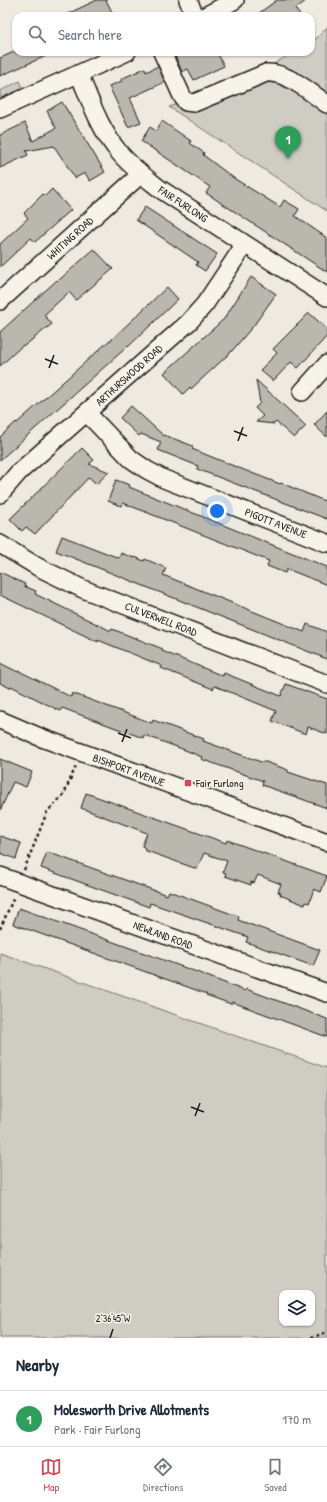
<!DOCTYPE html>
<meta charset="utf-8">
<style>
body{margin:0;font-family:"Patrick Hand",sans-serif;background:#f2f2f3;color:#1f2937}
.controls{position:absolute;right:12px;bottom:12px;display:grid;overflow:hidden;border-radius:8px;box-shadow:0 1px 3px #0004}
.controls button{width:36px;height:36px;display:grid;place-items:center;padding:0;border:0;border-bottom:1px solid #e0e1e3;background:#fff;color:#1f2937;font:20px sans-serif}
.you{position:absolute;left:217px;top:511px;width:14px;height:14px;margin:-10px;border:3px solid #fff;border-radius:50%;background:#1a73e8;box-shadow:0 0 0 6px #1a73e833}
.badge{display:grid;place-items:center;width:26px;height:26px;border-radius:50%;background:#d1495b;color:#fff;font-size:13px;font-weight:700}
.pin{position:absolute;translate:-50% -33px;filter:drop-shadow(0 1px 2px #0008)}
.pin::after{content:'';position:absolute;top:21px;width:14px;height:12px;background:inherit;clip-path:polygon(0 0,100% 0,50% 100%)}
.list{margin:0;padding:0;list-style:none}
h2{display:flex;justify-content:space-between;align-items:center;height:52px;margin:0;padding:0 16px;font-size:17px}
h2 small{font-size:13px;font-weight:400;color:#747a83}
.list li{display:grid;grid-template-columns:26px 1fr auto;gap:12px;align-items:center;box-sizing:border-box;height:56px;padding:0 16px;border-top:1px solid #e0e1e3}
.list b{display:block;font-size:15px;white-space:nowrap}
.list p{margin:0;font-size:13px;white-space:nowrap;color:#747a83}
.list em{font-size:13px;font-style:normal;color:#747a83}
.icon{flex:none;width:22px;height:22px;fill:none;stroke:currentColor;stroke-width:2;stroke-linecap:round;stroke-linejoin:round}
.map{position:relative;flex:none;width:327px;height:1338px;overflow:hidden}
.search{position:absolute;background:#fff;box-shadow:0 1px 3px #0004;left:12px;right:12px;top:12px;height:44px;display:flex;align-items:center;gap:10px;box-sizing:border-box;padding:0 14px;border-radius:12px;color:#747a83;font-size:15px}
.sheet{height:108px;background:#fff}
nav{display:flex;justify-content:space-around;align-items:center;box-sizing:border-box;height:56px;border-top:1px solid #e0e1e3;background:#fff;font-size:11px;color:#747a83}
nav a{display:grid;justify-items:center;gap:2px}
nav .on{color:#d1495b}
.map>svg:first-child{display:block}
.green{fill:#cfccc3;stroke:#767470;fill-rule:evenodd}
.building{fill:#bab7af;stroke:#1c1c1c}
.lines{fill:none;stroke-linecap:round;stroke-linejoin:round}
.minor-casing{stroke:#1c1c1c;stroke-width:20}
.path{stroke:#1c1c1c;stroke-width:2.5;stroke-dasharray:3 3;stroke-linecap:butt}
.minor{stroke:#f7f3e8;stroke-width:17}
.ticks{fill:none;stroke:#1c1c1c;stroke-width:1.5}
.poi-dot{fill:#d1495b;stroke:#f7f3e8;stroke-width:1.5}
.labels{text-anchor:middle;stroke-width:3;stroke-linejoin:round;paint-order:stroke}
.street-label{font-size:11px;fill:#1c1c1c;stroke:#f7f3e8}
.poi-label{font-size:11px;fill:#1c1c1c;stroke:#f7f3e8;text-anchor:start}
.ticks-label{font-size:10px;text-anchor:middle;fill:#1c1c1c;stroke:#f7f3e8;stroke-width:3;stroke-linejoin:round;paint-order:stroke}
</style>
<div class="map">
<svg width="327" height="1338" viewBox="0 0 327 1338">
<rect width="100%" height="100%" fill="#eeeae0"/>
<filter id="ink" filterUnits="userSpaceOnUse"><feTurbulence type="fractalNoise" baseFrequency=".025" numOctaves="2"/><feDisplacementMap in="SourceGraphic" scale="8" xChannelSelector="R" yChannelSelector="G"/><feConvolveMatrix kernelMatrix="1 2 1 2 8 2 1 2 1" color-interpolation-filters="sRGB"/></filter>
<g filter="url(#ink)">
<!-- green -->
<path class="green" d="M 327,27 L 327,211 L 169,107 L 204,96 L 262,71 L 294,52 L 311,52 L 311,41 L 317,38 Z
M 20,81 L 23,89 L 1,100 L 0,91 Z
M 0,953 L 327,1068 L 327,1338 L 0,1338 ZM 282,1293 L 312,1293 L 312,1323 L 282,1323 Z"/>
<!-- building -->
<path class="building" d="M 97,0 L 106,0 L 114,16 L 63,16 Z
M 277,0 L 307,0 L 295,9 L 301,16 L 255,16 Z
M 14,52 L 55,52 L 0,76 L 0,58 Z
M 184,52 L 217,52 L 224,66 L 194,80 L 188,69 L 182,72 L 175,56 Z
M 158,66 L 165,82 L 130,98 L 141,122 L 128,127 L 109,86 L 122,81 L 121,79 L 145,68 L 146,72 Z
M 62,102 L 105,172 L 90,181 L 85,173 L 75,178 L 54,146 L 26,151 L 28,155 L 0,168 L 0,135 L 25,123 L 33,141 L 56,128 L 47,111 Z
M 162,121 L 191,141 L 190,143 L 204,153 L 203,155 L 235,179 L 280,207 L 284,200 L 299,209 L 295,216 L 327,238 L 327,272 L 206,193 L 210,187 L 141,141 L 150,127 L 156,131 Z
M 52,189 L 71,210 L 35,242 L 31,238 L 0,267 L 0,244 L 28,218 L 24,213 L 43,194 L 45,196 Z
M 145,207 L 217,254 L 205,271 L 196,265 L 198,262 L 136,220 Z
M 94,249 L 113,269 L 76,300 L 69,292 L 44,315 L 52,324 L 24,346 L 23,345 L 0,366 L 0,332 L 57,280 L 58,281 Z
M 251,277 L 276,294 L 254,325 L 231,352 L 191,389 L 190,387 L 183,394 L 164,373 L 224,319 Z
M 167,287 L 178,299 L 128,347 L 128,346 L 0,460 L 0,437 L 16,422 L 17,423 L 110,340 L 110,341 Z
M 309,313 L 327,329 L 327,336 L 298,368 L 291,362 L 273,381 L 260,370 L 277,353 L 273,349 Z
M 256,380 L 306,426 L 294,438 L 276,422 L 274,424 L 256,422 L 263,416 L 255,408 L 260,403 Z
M 131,406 L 164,436 L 164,435 L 193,446 L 192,449 L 239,468 L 280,484 L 281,483 L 327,502 L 327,519 L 197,469 L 198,466 L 158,450 L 161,442 L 141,434 L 139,436 L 120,418 Z
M 327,411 L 327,437 L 314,425 Z
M 82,448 L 94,460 L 89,464 L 109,472 L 96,484 L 89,477 L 35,534 L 26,527 L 22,531 L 10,519 Z
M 116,480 L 130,485 L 129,487 L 327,567 L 327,585 L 287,569 L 285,573 L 267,566 L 269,561 L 123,503 L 121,506 L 108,501 Z
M 62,536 L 119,558 L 121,553 L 134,558 L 135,557 L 144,561 L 145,559 L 166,568 L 163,575 L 304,632 L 307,624 L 327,632 L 327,659 L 56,551 Z
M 0,572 L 25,584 L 24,586 L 36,591 L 35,594 L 111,631 L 112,629 L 163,649 L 162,651 L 223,676 L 224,673 L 281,696 L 286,684 L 327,699 L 327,734 L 308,727 L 306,734 L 272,721 L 276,711 L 215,686 L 213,689 L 161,668 L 162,666 L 98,640 L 98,642 L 0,595 Z
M 0,663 L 18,672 L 19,671 L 71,697 L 72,693 L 152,723 L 153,720 L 204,739 L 203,741 L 261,762 L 266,762 L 288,770 L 288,772 L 327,785 L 327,808 L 262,785 L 263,781 L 201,759 L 202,757 L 185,750 L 144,735 L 143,738 L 62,708 L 60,711 L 11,686 L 10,688 L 0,683 Z
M 0,759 L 32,772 L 26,787 L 13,782 L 0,811 Z
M 86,793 L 226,843 L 227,840 L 327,876 L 321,892 L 314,889 L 309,903 L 306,902 L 305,905 L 280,895 L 281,893 L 278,892 L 281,884 L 258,875 L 254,883 L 251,882 L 251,885 L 225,876 L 226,873 L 223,872 L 227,861 L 204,853 L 197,869 L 144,850 L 145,848 L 142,846 L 147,833 L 81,808 Z
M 0,836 L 21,843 L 16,859 L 0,853 Z
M 47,852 L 167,895 L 169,891 L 229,913 L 239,916 L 238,920 L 320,950 L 313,966 L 246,942 L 248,937 L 150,903 L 149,907 L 41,868 Z
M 19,908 L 194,971 L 245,991 L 246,989 L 327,1019 L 327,1037 L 232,1002 L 231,1004 L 206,995 L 207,994 L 13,924 Z"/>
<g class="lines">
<!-- minor casing -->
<g class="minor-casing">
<path id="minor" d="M 188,0 L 195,16
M 205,16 L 235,0
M 162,52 L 182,96 L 186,102 L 194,103 L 266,73 C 286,71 311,93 327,104
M 79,74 C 90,100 100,129 118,151 C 130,166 145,177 160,189 L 327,297
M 0,109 L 127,52
M 0,301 L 141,174
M 302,392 L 327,364
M 87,413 L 131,459 L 147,470 L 164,479 L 327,543
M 0,494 L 19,472 L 189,322 L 205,304 L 245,244
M 0,544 L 38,567 L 83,589 L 327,684
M 0,720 L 42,738 L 327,842
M 0,876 L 327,993"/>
</g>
<!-- path -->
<path class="path" d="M 24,870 L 47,812 L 64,794 L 76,766
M 0,929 L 14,897
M 311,1338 L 327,1332"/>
<!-- minor -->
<use href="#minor" class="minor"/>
</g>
</g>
<!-- ticks -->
<path class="ticks" d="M 45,359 L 58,364M 49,368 L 54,355M 234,431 L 247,436M 238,441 L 243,427M 118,733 L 131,738M 122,742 L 127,729M 191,1107 L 204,1112M 195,1116 L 200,1103M 110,1338 L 113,1329"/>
<!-- markers -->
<rect class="poi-dot" x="184" y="779" width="8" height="8" rx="2"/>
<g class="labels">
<!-- street labels -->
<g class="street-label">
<text transform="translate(183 204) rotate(33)" y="4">FAIR FURLONG</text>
<text transform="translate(70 238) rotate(-42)" y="4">WHITING ROAD</text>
<text transform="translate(129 375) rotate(-42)" y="4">ARTHURSWOOD ROAD</text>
<text transform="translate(276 523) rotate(21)" y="4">PIGOTT AVENUE</text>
<text transform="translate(161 619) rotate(21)" y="4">CULVERWELL ROAD</text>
<text transform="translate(129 770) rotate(20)" y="4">BISHPORT AVENUE</text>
<text transform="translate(163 935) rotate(20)" y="4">NEWLAND ROAD</text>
</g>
<!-- poi labels -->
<g class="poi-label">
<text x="196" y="787">Fair Furlong</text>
</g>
</g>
<g class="ticks-label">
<text x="113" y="1322">2°36'45"W</text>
</g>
</svg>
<div class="controls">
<button><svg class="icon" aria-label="layers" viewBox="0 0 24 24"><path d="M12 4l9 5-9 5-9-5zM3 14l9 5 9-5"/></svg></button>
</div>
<div class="you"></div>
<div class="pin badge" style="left:288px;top:159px;background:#2e9e5b">1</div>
<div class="search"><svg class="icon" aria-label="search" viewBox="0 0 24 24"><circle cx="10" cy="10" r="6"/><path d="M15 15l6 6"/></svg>Search here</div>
</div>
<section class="sheet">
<h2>Nearby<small></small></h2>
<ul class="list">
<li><span class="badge" style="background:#2e9e5b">1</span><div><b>Molesworth Drive Allotments</b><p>Park · Fair Furlong</p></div><em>170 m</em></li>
</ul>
</section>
<nav>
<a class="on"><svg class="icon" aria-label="map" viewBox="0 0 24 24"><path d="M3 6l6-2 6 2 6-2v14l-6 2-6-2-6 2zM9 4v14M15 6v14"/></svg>Map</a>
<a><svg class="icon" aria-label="directions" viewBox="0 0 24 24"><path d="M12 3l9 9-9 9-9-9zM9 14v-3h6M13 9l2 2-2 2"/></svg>Directions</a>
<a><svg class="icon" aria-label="saved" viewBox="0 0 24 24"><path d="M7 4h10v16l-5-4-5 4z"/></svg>Saved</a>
</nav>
